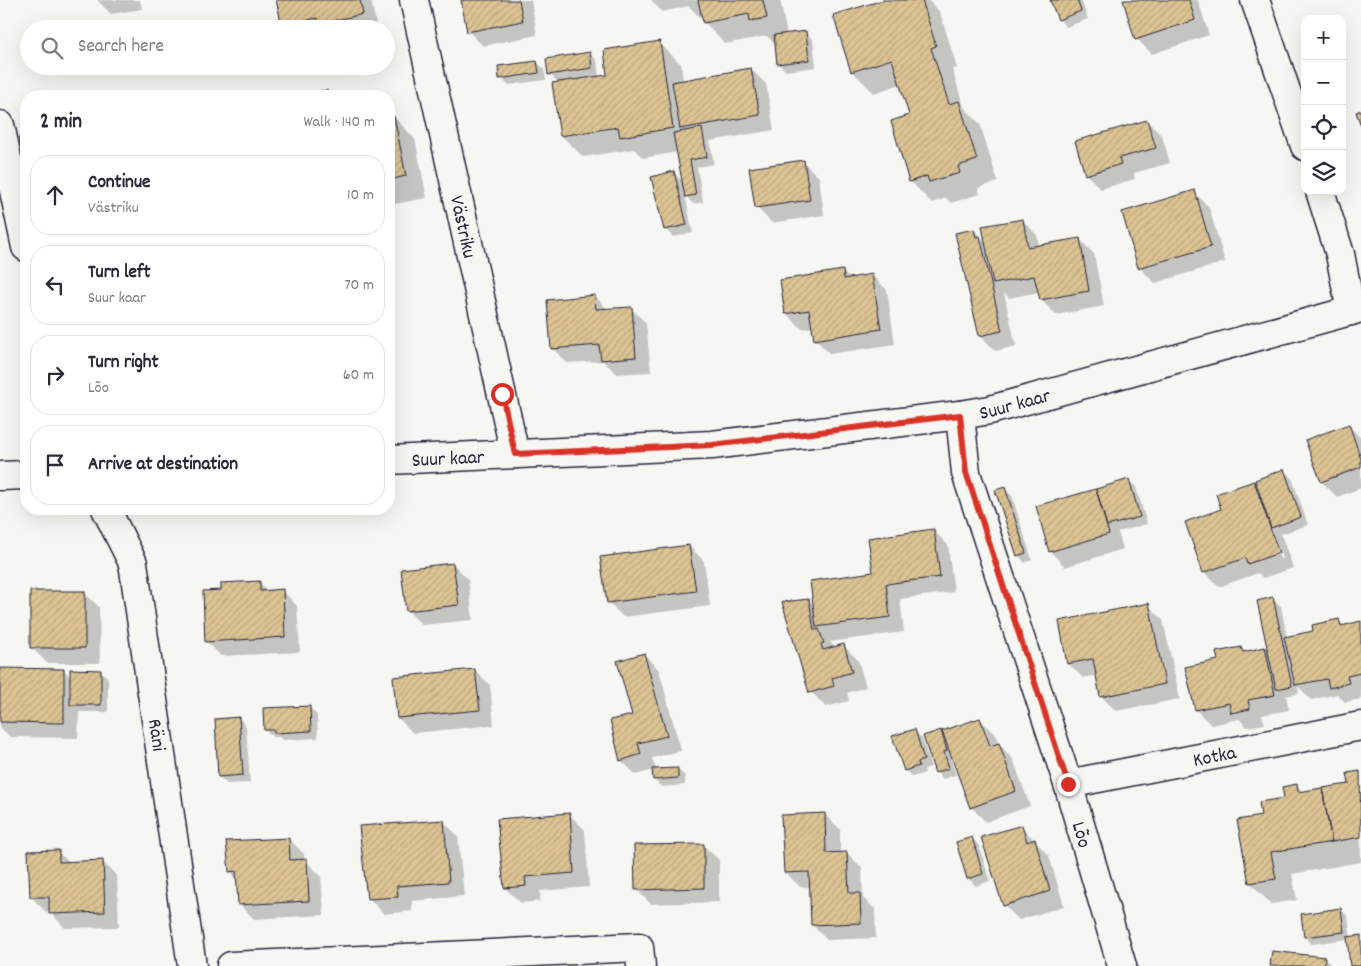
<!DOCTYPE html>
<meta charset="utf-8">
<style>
body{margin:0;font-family:Dekko,sans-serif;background:#f2f2f3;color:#2b2b33}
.controls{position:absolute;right:15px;top:15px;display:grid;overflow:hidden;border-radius:10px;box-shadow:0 5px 20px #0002}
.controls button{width:45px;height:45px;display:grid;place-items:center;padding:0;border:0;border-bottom:1px solid #e1e1e2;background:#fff;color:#2b2b33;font:25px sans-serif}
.stop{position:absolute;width:15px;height:15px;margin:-11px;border:4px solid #d93025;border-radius:50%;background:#fff}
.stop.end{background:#d93025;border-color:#fff;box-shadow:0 1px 5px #0008}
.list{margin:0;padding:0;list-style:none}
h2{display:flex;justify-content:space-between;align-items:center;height:65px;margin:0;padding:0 20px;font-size:21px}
h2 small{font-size:16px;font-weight:400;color:#7c7c81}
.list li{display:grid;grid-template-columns:32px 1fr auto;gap:15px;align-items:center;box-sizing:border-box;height:80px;margin:0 10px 10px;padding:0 10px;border:1px solid #e1e1e2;border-radius:20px}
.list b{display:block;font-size:19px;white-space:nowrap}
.list p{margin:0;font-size:16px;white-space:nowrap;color:#7c7c81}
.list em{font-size:16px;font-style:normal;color:#7c7c81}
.icon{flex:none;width:28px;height:28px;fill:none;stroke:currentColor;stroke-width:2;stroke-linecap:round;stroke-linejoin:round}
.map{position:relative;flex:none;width:1361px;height:966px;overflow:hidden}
.search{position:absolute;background:#fff;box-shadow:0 5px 20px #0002;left:20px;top:20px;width:375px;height:55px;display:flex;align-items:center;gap:12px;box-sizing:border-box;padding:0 18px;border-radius:28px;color:#7c7c81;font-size:19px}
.panel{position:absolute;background:#fff;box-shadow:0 5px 20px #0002;left:20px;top:90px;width:375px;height:425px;border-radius:20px}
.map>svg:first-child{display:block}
.shadow{fill:#0003;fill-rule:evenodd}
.building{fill:url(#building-hatch);stroke:#22223b}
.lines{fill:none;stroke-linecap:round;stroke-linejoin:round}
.minor-casing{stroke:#22223b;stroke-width:31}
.minor{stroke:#f6f6f2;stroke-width:28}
.route{stroke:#d93025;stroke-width:6}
.labels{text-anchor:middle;stroke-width:4;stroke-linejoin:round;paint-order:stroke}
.street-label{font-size:20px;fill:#22223b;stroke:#f6f6f2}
</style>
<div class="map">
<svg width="1361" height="966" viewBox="0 0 1361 966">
<defs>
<pattern id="building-hatch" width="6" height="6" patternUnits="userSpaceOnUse" patternTransform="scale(1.25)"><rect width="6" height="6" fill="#dcc393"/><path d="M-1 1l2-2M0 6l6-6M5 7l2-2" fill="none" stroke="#bca780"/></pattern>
</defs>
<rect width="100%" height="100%" fill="#f6f6f2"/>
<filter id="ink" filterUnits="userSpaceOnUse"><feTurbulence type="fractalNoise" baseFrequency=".02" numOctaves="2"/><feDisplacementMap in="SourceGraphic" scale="10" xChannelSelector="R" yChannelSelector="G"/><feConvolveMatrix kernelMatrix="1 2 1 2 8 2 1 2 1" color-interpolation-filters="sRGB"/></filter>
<g filter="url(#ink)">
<!-- shadow -->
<path class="shadow" d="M 97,0 L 140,0 L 142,9 L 111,14 Z
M 277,0 L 371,0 L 377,29 L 287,29 L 283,25 Z
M 462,0 L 531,0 L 537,35 L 483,46 L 468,31 Z
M 651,0 L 780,0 L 787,35 L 805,32 L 813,40 L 816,67 L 786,71 L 778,63 L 776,41 L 773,42 L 767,36 L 725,44 L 704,22 L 703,16 L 699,17 L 689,6 L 662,12 Z
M 887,0 L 928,0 L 940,12 L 957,68 L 952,69 L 964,107 L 980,124 L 998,182 L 978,188 L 980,194 L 951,203 L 946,198 L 932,203 L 910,181 L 911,116 L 901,84 L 874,93 L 852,71 Z
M 1052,0 L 1081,0 L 1088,19 L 1066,27 L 1059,19 Z
M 1124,0 L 1198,0 L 1209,35 L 1152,54 L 1137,39 Z
M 659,43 L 681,64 L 683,81 L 751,69 L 766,84 L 774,130 L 710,141 L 714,164 L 697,167 L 703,202 L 693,204 L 685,195 L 693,233 L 673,237 L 666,230 L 653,177 L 673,172 L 683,182 L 678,152 L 643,158 L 634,149 L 583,157 L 561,135 L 559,84 L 550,74 L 589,53 L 597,60 L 599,77 L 609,76 Z
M 537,62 L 544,69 L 546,80 L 508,85 L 501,78 Z
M 327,91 L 332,96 L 301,96 Z
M 394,117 L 415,139 L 427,198 L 389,205 L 389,118 Z
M 1147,121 L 1162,136 L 1170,163 L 1134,173 L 1135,179 L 1101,189 L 1086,174 Z
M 803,162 L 819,177 L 824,215 L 772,223 L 757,208 Z
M 1194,192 L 1209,207 L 1225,262 L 1155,283 L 1140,268 L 1124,213 Z
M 1022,220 L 1037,235 L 1039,246 L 1079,239 L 1094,254 L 1104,306 L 1056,315 L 1041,300 L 1039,292 L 1009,298 L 1004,293 L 1016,346 L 995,351 L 980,335 L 974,230 L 986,243 Z
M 842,271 L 850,279 L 872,275 L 887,290 L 895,344 L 830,354 L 815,339 L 813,327 L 802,329 L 787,314 Z
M 595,296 L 608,310 L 631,308 L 646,323 L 651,372 L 617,374 L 603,361 L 567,363 L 552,348 Z
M 389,339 L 391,342 L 395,387 L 389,387 Z
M 1349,426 L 1361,438 L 1361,488 L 1337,497 L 1322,482 Z
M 1284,471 L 1292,478 L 1308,525 L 1281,534 L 1293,568 L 1263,578 L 1258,573 L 1219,587 L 1204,572 L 1222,510 L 1253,482 L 1259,488 ZM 1259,499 L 1261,499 L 1282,558 L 1280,559 Z
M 1129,480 L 1136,487 L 1147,524 L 1118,532 L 1123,549 L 1065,567 L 1050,551 L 1038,507 Z
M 1005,489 L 1012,496 L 1032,560 L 1025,563 L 1018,555 Z
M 933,530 L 948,545 L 954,592 L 900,599 L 904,632 L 830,642 L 835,648 L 843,645 L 858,660 L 866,687 L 847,693 L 849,701 L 826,707 L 811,692 L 809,601 L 815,607 L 875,573 Z
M 689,546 L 704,561 L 710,606 L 623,617 L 608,602 Z
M 453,564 L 468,579 L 473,620 L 422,625 L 407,610 Z
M 259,582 L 269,592 L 282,590 L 297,606 L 300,652 L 221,656 L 206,641 L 222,591 Z
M 84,592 L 99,607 L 100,663 L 47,663 L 32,648 Z
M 1273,599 L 1281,606 L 1287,638 L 1315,632 L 1338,620 L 1344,626 L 1361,623 L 1361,699 L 1345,702 L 1337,694 L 1311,700 L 1298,686 L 1299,693 L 1286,696 L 1289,710 L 1262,715 L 1265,724 L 1247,727 L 1239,719 L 1211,725 L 1196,710 L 1219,661 L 1241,648 L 1245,653 L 1264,648 L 1270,654 Z
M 1148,605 L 1163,620 L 1180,699 L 1116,711 L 1101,696 L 1097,675 L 1083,678 L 1068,663 Z
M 644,654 L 659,670 L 681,751 L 652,758 L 656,770 L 677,769 L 685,776 L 685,785 L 661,787 L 654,779 L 653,770 L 636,775 L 621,760 L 633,715 Z
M 0,669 L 64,670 L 71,678 L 101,671 L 108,678 L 108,712 L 79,712 L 78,738 L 10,737 L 0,727 Z
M 475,670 L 490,685 L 494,725 L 413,733 L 398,718 Z
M 309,707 L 317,715 L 318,738 L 283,740 L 279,737 L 273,737 L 265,730 Z
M 239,718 L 246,726 L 250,783 L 227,784 L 219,777 Z
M 980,719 L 995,734 L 999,744 L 1013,759 L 1030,806 L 986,822 L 971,807 L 954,759 L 951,760 L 956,775 L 943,779 L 936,772 L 940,732 L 946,737 Z
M 914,731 L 922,738 L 931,767 L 924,769 L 925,773 L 912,777 L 905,770 Z
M 1360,773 L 1361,862 L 1292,874 L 1297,900 L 1271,904 L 1250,883 L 1263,817 L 1285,799 L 1297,785 L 1304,793 L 1350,785 Z
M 824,814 L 840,829 L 840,853 L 847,853 L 862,868 L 863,898 L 875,909 L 876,938 L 827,940 L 812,925 L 810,887 L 800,887 L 785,872 Z
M 570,815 L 585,830 L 589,887 L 540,891 L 540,901 L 521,903 L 505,888 Z
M 443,821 L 458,836 L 464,896 L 412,901 L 412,911 L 384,914 L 369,898 Z
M 1022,827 L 1049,856 L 1064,906 L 1019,920 L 1004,905 Z
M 972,838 L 979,846 L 990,881 L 976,886 L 968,878 Z
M 289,839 L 304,854 L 304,861 L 306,861 L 321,876 L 324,915 L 254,919 L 239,904 L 237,879 L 230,871 Z
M 703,845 L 719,860 L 719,902 L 651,904 L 636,889 Z
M 58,852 L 69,862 L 102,861 L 117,876 L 119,927 L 65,928 L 50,912 L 46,912 L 31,897 Z
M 1341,909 L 1348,917 L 1351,938 L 1361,936 L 1361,966 L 1352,966 L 1348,939 L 1312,944 L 1305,937 Z
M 1325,958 L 1332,966 L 1271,966 Z"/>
<!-- building -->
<path class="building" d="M 276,0 L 360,0 L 363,14 L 319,24 L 317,18 L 282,26 Z
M 461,0 L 519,0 L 523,21 L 467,32 Z
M 698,0 L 763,0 L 767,18 L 750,21 L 749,14 L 703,23 Z
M 883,0 L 922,0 L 936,46 L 931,48 L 949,104 L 959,101 L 977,160 L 958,166 L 960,173 L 929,182 L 927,176 L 909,182 L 891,121 L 909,115 L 892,59 L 851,72 L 833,15 Z
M 1050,0 L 1077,0 L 1081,11 L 1058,20 Z
M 1123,0 L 1189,0 L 1195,20 L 1135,40 Z
M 806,31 L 809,60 L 777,64 L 774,35 Z
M 660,41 L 673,128 L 620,137 L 618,127 L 560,136 L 552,83 L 607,75 L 604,50 Z
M 590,52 L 592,68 L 548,75 L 546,59 Z
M 537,61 L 539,73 L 499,79 L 498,66 Z
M 751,68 L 760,115 L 680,129 L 672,82 Z
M 327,90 L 328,96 L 295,96 Z
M 1361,110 L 1361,126 L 1356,112 Z
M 394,116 L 406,176 L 389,180 L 389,117 Z
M 1147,120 L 1156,148 L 1119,158 L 1121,164 L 1085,175 L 1075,141 Z
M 702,128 L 707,157 L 690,160 L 696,195 L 685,197 L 673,133 Z
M 804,160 L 810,200 L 755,208 L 749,168 Z
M 674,171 L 687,225 L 664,230 L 651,177 Z
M 1195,190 L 1211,247 L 1138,268 L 1122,212 Z
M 1023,219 L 1028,247 L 1080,238 L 1089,291 L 1040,300 L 1034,276 L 993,284 L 982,226 Z
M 974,229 L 976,237 L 980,236 L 1002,331 L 979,336 L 955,233 Z
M 843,270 L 844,279 L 872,274 L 881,329 L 814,340 L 809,310 L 785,314 L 780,280 Z
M 595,295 L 596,309 L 632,307 L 636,357 L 601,360 L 599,345 L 551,349 L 547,300 Z
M 1349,424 L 1361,459 L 1361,467 L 1321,482 L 1305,440 Z
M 1284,469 L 1301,517 L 1271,528 L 1255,480 Z
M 1129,479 L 1140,517 L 1107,526 L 1096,489 Z
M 1254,481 L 1279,553 L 1247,564 L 1245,558 L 1203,573 L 1185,522 L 1221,509 L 1216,494 Z
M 1005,487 L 1026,553 L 1017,556 L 995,490 Z
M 1096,489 L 1109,534 L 1049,552 L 1036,506 Z
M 934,529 L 940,577 L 886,584 L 890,617 L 816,627 L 810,581 L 873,572 L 868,538 Z
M 689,545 L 696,591 L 607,603 L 600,557 Z
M 453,563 L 459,605 L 406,611 L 401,569 Z
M 260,581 L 260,591 L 283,589 L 285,637 L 205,642 L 203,591 L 221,590 L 221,583 Z
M 30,591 L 85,591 L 85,648 L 30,648 Z
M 1273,597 L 1292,686 L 1276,689 L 1257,601 Z
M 809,599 L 814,630 L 819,629 L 824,643 L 821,644 L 823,650 L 844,644 L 852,672 L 832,678 L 834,686 L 809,693 L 782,602 Z
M 1149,603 L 1165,684 L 1100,697 L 1093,659 L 1067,664 L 1059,621 Z
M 1339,619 L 1341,626 L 1361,621 L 1361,673 L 1347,676 L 1349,683 L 1329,688 L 1327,679 L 1295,685 L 1284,637 L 1313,631 L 1312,625 Z
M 1241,647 L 1243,652 L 1265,647 L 1275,695 L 1248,700 L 1250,709 L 1231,713 L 1229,703 L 1195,710 L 1185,667 L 1218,660 L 1216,652 Z
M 644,653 L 667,736 L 638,743 L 641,754 L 620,761 L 610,720 L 632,715 L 617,661 Z
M 0,668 L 64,669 L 64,723 L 0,722 Z
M 70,669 L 101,670 L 101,705 L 70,705 Z
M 475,669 L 480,710 L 397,718 L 393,677 Z
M 310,706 L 311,731 L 274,733 L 274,730 L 264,730 L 263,708 Z
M 239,717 L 243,775 L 218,777 L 215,719 Z
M 980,718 L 990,746 L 999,743 L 1016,791 L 970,808 L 942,731 Z
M 915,729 L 924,760 L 918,762 L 919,766 L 904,771 L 892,736 Z
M 941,730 L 947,751 L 944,752 L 949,768 L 935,773 L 923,736 Z
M 678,768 L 678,778 L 653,780 L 652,769 Z
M 1360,771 L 1361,837 L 1332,842 L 1322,788 L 1349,784 L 1347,773 Z
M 1297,784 L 1298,792 L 1322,788 L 1332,842 L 1271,852 L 1276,879 L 1249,883 L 1237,820 L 1261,816 L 1259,802 L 1284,798 L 1282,787 Z
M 570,813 L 574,873 L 525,877 L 526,886 L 504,888 L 497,819 Z
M 825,813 L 826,853 L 847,852 L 849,893 L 860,893 L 861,923 L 811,925 L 809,872 L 784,873 L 781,815 Z
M 444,820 L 449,882 L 397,886 L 398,897 L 367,899 L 359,826 Z
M 1022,825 L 1027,842 L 1035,839 L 1050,891 L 1003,906 L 981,837 Z
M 972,837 L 983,874 L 967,879 L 956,842 Z
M 289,838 L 290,860 L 307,859 L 309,901 L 238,905 L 236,871 L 229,872 L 226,841 Z
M 704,844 L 704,888 L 635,890 L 634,845 Z
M 59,850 L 59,862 L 103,860 L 105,912 L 49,914 L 49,897 L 30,897 L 28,851 Z
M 1341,908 L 1344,932 L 1304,937 L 1301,914 Z
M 1361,935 L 1361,966 L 1350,966 L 1347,937 Z
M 1272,951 L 1325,957 L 1324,966 L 1270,966 Z"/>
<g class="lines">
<!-- minor casing -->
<g class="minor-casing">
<g id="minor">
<path id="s1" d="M 414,0 L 515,454"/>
<path d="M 1255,0 L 1305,146"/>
<path d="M 0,125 L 26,247"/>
<path d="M 1320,191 L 1340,254 L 1351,311"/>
<path id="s2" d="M 960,415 L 966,473 L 1068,784 L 1122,966"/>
<path id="s3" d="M 389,460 L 712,445 L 960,415 L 990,410 L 1361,308"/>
<path d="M 0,476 L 26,475"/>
<path id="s4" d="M 106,509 L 133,563 L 192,966"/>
<path id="s5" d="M 1068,784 L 1361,726"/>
<path d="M 231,966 L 639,947 L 641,966"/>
</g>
</g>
<!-- minor -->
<use href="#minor" class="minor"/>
</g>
</g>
<g class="lines" filter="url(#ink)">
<!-- route -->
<path class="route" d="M 502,394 L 515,454 L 712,445 L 960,415 L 966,472 L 1068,784"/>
</g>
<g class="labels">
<!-- street labels -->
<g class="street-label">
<text dy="7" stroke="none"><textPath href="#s1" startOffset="232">Västriku</textPath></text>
<text dy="7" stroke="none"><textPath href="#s3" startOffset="629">Suur kaar</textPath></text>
<text dy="7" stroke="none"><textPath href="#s3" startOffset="59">Suur kaar</textPath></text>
<text dy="7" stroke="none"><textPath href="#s4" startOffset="234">Räni</textPath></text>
<text dy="7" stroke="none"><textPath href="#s5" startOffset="149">Kotka</textPath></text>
<text dy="7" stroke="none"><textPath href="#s2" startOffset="438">Lõo</textPath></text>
</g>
</g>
</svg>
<div class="controls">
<button>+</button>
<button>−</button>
<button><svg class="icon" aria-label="locate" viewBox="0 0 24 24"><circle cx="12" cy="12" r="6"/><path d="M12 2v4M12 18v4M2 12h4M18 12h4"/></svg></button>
<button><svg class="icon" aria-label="layers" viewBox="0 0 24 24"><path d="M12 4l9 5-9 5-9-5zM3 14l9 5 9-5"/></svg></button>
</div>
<div class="stop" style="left:502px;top:394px"></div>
<div class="stop end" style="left:1068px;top:784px"></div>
<div class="search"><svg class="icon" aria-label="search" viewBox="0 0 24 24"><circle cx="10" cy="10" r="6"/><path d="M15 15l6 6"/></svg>Search here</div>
<section class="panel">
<h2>2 min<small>Walk · 140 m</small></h2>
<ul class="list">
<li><svg class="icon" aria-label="ahead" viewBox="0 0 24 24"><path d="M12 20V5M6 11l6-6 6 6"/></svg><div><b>Continue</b><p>Västriku</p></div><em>10 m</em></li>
<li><svg class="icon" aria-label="left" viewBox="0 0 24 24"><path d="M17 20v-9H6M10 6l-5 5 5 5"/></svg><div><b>Turn left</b><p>Suur kaar</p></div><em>70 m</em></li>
<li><svg class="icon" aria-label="right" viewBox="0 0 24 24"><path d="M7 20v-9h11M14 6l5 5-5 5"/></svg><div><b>Turn right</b><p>Lõo</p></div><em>60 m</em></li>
<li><svg class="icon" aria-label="arrive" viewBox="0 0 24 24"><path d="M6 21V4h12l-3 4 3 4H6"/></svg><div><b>Arrive at destination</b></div></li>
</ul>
</section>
</div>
